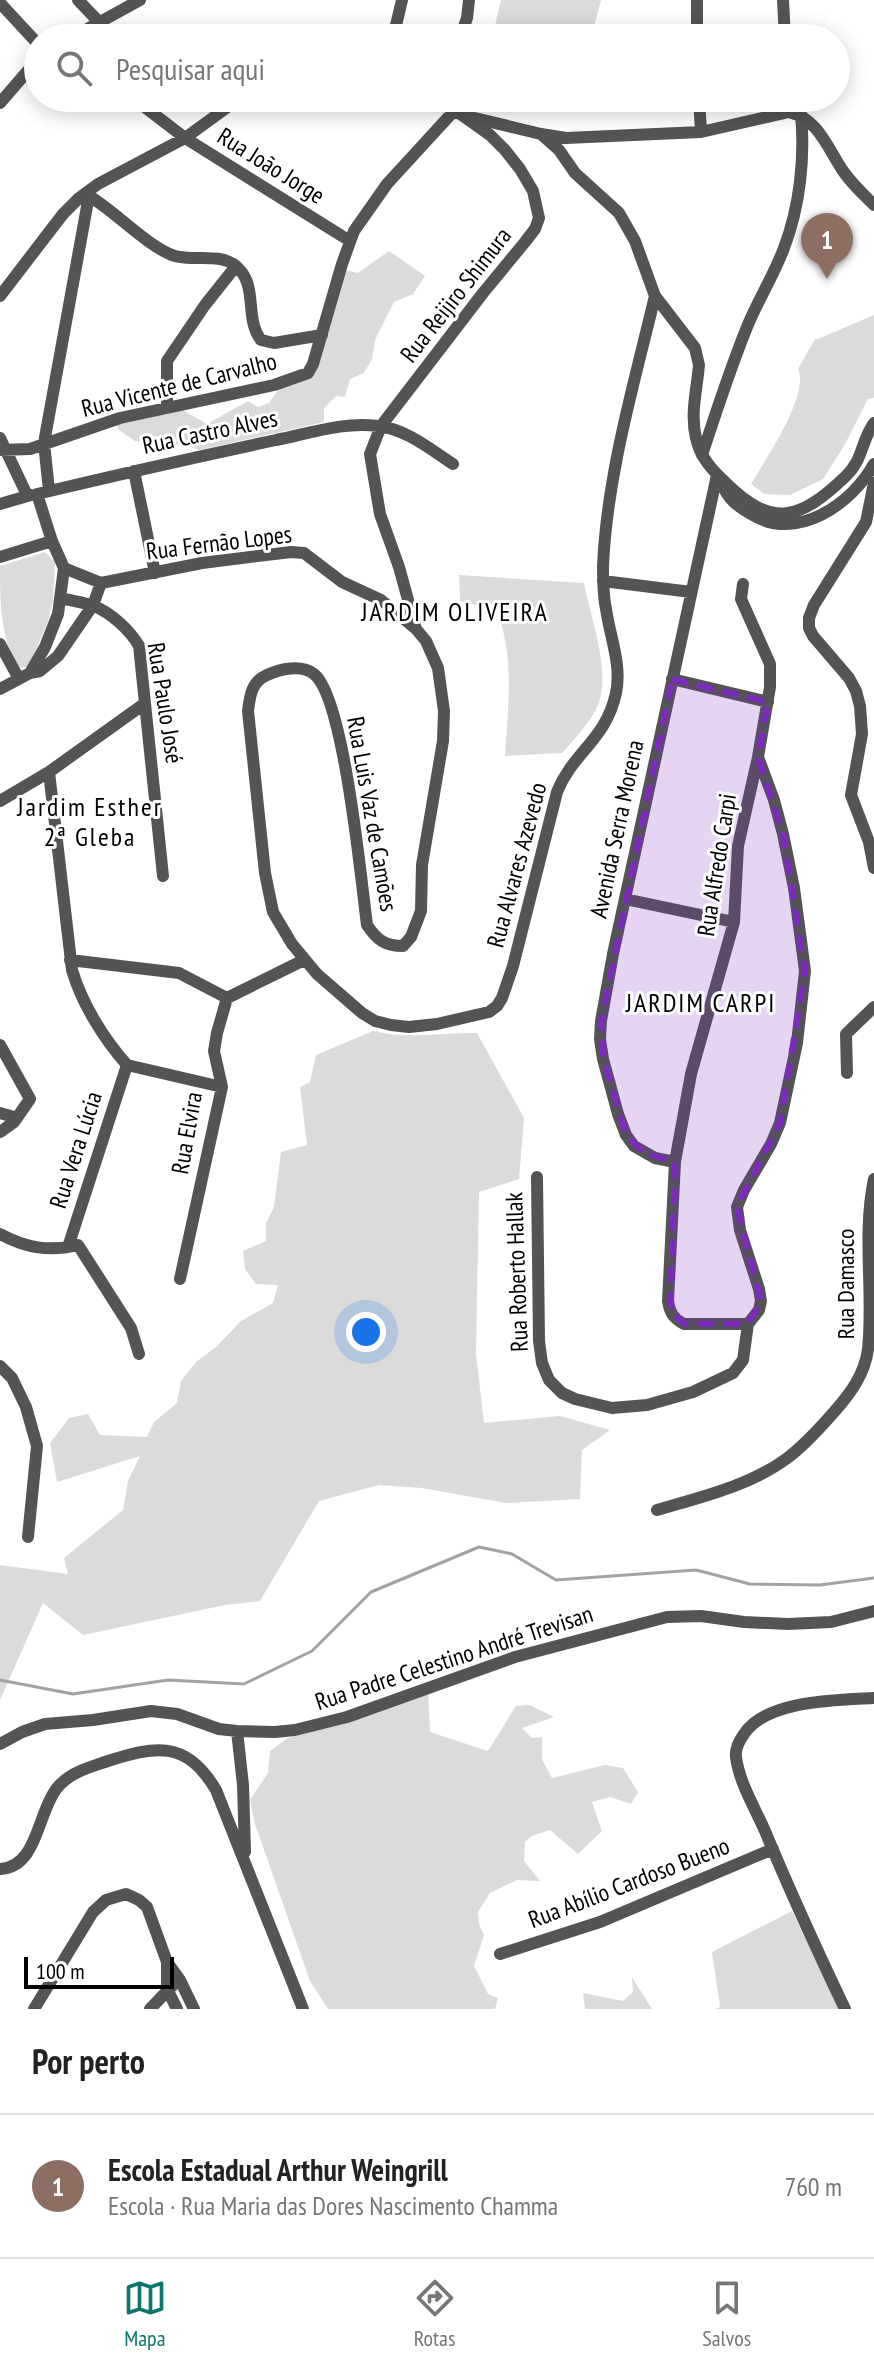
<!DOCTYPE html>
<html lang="pt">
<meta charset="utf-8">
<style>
body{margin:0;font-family:"PT Sans Narrow",sans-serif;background:#f6f6f6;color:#222}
.scale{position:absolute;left:24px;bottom:20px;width:150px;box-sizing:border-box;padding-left:8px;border:4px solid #000;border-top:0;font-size:22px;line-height:28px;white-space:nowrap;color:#000;-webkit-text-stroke:6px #fff;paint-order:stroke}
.you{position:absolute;left:366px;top:1332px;width:28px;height:28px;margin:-20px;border:6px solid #fff;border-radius:50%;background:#1a73e8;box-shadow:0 0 0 12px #1a73e833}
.badge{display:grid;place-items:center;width:52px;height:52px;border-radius:50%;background:#0f766e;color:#fff;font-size:26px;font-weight:700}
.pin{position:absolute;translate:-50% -66px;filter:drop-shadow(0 2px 4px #0008)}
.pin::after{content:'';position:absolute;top:42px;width:28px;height:24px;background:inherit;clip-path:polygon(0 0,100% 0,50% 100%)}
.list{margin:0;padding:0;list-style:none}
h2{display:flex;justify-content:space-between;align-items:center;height:104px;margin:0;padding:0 32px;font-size:34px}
h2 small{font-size:26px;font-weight:400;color:#767676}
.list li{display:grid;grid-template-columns:52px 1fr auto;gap:24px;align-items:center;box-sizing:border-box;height:144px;padding:0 32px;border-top:2px solid #e0e0e0}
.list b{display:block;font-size:30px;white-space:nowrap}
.list p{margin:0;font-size:26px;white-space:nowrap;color:#767676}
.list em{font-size:26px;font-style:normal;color:#767676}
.icon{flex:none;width:44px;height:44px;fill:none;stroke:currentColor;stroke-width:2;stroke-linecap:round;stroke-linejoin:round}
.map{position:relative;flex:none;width:874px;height:2009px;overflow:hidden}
.search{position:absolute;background:#fff;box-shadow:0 4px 20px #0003;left:24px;right:24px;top:24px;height:88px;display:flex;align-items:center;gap:20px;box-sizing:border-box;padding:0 28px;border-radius:44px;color:#767676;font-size:30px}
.sheet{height:248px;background:#fff}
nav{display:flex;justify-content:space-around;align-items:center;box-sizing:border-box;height:112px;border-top:2px solid #e0e0e0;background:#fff;font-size:22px;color:#767676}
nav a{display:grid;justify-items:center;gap:4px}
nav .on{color:#0f766e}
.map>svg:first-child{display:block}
.green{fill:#dbdbdb}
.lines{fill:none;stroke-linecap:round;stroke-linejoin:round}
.stream{stroke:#a2a2a2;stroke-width:3}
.minor{stroke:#545454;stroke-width:12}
.marked{fill:#7b2cbf;fill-opacity:0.2;stroke:#7b2cbf;stroke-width:6;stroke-dasharray:16 10;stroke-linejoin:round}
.labels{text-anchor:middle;stroke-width:6;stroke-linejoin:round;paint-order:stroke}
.street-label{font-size:24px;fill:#000;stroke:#fff}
.neighbourhood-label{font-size:26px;letter-spacing:2px;fill:#000;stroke:#fff}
</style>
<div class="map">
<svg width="874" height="2009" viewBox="0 0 874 2009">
<rect width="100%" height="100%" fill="#fff"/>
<!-- green -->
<path class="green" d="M 501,0 L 601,0 L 591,38 L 492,38 Z
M 389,251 L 425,276 L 413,294 L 394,302 L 375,340 L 372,359 L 364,373 L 350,379 L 345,397 L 336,396 L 324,408 L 324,422 L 200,450 L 183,445 L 135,441 L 119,430 L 116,424 L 179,408 L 207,424 L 248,401 L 258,407 L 269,403 L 277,392 L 276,386 L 304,377 L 344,270 L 358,273 Z
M 874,315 L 874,398 L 868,399 L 844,446 L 823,479 L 790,495 L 764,494 L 751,484 C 765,460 810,395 798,369 L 815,339 L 818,339 Z
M 45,552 L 55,562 L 53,600 L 48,621 L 29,667 L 21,668 C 0,648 0,597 0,566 Z
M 459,575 L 584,583 C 591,621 615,679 594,713 C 585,728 573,741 562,753 L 505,756 C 508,704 515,661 497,610 L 460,601 Z
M 373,1031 C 410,1040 440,1032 477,1033 L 524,1118 L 519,1179 L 479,1192 L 476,1354 L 484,1423 L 560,1416 L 610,1430 L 582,1450 L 580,1499 L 506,1503 L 422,1488 L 379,1485 L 319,1501 L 260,1601 L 225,1605 L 83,1635 L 43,1603 L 0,1700 L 0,1565 L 68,1574 L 64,1558 L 123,1510 L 128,1481 L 140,1456 L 57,1482 L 50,1443 L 69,1418 L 88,1414 L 100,1435 L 147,1437 L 154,1422 L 177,1403 L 181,1381 L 196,1362 L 216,1347 L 241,1321 L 273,1303 L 278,1285 L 256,1284 L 245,1269 L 243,1251 L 266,1241 L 266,1223 L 274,1207 L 281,1152 L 307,1145 L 300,1087 L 310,1082 L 316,1055 Z
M 428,1688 L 430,1732 L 488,1751 L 516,1706 L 530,1705 L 554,1717 L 522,1728 L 532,1738 L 542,1737 L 542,1759 L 552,1778 L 605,1765 L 623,1768 L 638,1792 L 631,1804 L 610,1797 L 592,1802 L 602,1831 L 578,1854 L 550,1830 L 532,1836 L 525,1842 L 524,1861 L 540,1881 L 517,1880 L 490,1893 L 478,1912 L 479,1924 L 484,1935 L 474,1966 L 488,1994 L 498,1998 L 495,2009 L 328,2009 L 310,1981 L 255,1824 L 250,1800 L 268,1773 L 270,1751 L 288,1738 L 343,1723 Z
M 792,1911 L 839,2009 L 715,2009 L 720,2007 L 712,1952 Z
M 632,1977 L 652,2009 L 585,2009 L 583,1993 L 623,2001 L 633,1992 Z"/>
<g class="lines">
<!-- stream -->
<path class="stream" d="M 0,1680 L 73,1694 L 168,1680 L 244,1684 L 312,1651 L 371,1592 L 479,1547 L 512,1554 L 556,1580 L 696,1570 L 750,1584 L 820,1585 L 874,1578"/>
<!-- minor -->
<path class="minor" d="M 78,0 L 99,22
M 697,0 L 697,38
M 783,0 L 785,38
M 0,3 L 38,44
M 71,38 L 140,0
M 393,38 L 402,0
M 460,38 L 467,18 L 469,0
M 133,98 L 185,138 L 350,241
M 431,98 L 462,115 L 541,134 L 566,138 L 701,132 L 789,112 C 818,118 828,149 843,171 C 852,184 863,194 874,205
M 699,98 L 701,132
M 0,103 L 38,59
M 462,115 L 490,135 L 505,150 L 520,169 L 533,191 L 539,218 L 535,229 L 525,242 L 483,293 L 381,426 L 370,454 L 380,514 L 399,567 L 416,629 L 426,641 L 438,668 L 444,711 L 443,741 L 422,865 L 421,911 L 411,937 L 403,946 C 385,946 377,940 367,925 C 361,880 344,697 314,674 C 301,664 280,669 267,675 C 251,682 250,696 248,711 L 265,873 L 273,912 L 292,944 L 317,974 L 362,1013 L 375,1021 L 391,1025 L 409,1027 L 437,1024 L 489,1012 L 497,1006 L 502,998 L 513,966 L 557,792 C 573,752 606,740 616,693 C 622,665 610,637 606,609 C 603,595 603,580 603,566 C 607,475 634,384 655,296
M 541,134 L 559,150 L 575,173 L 619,213 L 635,241 L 655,296 L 695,348 L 699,365 C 697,389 690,414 696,438 C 700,457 712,470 726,483 C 773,529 800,520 846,476 C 863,460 861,441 874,423
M 89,196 C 115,211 149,248 175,256 C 196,262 224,251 240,270 C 257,289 245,320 261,340 L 274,343 L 322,335
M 0,296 L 63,214 L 79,198 L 98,184 L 185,138 L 240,98
M 167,408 L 167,361 L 205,305 L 236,266
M 0,438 L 27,495
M 0,450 L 30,449 L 120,418 L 274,385 L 308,373 L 313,364 L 342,264 L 354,231 L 387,184 L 453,112
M 702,455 C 716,412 730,369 747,327 C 758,300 774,275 784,248 C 800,206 805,158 801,114
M 134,471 L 155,573
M 874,483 L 866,522 L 814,605 L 809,618 L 809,628 L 813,636 L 849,678 L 856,691 L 860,706 L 862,734 L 851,795 L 869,842 L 874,868
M 722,484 C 728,499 737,506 751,514 C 796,543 852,504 874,464
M 49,490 L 44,443 L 90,190
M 0,504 L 31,495
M 0,557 L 52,541
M 64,568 L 101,583
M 603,581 L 691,592
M 101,583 L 202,563 L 291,552 L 304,553 L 342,582 L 381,600 L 416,629
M 743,584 L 741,599 L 770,664 L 770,687 L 758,757 L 738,846 L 734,922 L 691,1074 L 675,1162 L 668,1301 C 670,1313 673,1318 684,1324 L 748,1324
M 61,598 C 71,601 84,602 94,606 C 111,613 130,630 139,646 L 163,876
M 0,644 L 19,679
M 30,673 L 45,647 L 58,614 L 64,568 L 52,541 L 37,494 C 116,475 196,457 276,440 C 308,434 344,421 378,426 C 406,429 430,449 453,464
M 672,679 L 768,702
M 0,689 L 30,673 L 40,671 L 58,656 L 93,605 L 101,583
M 49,772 L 72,970 C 82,1004 104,1039 127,1065
M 0,801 L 49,772 L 144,704
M 625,899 L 734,922
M 70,960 L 179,973 L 227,998 L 304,960
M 0,1045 L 30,1099 L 14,1122 L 0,1132
M 127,1065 L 222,1087
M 847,1073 L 846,1034 L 874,1007
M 0,1113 L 17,1118
M 675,1162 L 655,1158 L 634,1146 L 626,1135 L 618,1114 L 603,1059 L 600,1039 L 601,1021 L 613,954 L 717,475
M 537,1177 L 539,1341 L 542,1363 L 549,1380 L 562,1393 L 575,1399 L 612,1408 L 647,1405 L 693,1392 L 733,1373 L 743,1360 L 748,1324 L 759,1310 L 761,1301 L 759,1289 L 740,1230 L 737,1207 L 744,1190 L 771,1144 L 780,1123 L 797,1043 L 805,971 L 794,888 L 783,834 L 774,800 L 758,757
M 0,1234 C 26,1248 49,1252 78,1245 L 131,1328 L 139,1354
M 68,1247 L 127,1065
M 180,1279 L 222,1087 L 214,1051 L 217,1033 L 227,998
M 0,1366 L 12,1378 L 26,1407 L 37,1446 L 28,1537
M 657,1510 C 701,1497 749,1486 786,1459 C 804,1446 820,1428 834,1412 C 850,1394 865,1374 868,1349 C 874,1293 862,1236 874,1179
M 237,1731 L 243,1785 L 245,1852
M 0,1744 L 22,1732 L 45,1724 L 93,1720 L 151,1711 L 177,1714 L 219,1729 L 237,1731 L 275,1732 L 295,1730 L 347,1717 L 515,1657 L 667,1617 L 701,1616 L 744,1622 L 788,1624 L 831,1622 L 874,1611
M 0,1869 C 38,1867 37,1813 57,1788 C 69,1773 87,1768 105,1762 C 155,1746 186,1739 216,1790 L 303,2009
M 500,1954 L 600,1922 L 773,1849
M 167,1962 L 167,1989 L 177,2009
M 34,2009 L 93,1912 L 106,1900 L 126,1894 L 139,1900 L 147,1907 L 167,1962 L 180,1980 L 194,2009
M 150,2009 L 173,1985
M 845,2009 C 817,1950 790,1891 765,1831 C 755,1808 739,1782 736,1757 C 735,1749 739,1741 744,1734 C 766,1700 836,1700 874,1698"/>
</g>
<!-- marked area -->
<path class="marked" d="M 672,679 L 768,702 L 758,757 L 783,834 L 805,971 L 780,1123 L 737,1207 L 761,1301 L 748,1324 L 684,1324 L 670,1311 L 675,1162 L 644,1153 L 626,1135 L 603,1059 L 601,1021 Z"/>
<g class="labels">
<!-- street labels -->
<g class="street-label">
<text transform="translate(271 166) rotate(32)" y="8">Rua João Jorge</text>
<text transform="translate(456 295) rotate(-52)" y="8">Rua Reijiro Shimura</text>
<text transform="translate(179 385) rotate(-14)" y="8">Rua Vicente de Carvalho</text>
<text transform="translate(210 432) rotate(-12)" y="8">Rua Castro Alves</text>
<text transform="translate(219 543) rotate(-7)" y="8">Rua Fernão Lopes</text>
<text transform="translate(165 703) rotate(81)" y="8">Rua Paulo José</text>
<text transform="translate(372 814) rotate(80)" y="8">Rua Luis Vaz de Camões</text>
<text transform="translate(617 829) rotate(-78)" y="8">Avenida Serra Morena</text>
<text transform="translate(517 865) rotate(-75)" y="8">Rua Alvares Azevedo</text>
<text transform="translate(717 865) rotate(-81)" y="8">Rua Alfredo Carpi</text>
<text transform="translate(187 1133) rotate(-80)" y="8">Rua Elvira</text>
<text transform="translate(76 1150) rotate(-72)" y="8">Rua Vera Lúcia</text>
<text transform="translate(517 1272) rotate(-92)" y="8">Rua Roberto Hallak</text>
<text transform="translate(846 1284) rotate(-90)" y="8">Rua Damasco</text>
<text transform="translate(454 1658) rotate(-18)" y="8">Rua Padre Celestino André Trevisan</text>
<text transform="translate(629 1883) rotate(-21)" y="8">Rua Abílio Cardoso Bueno</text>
</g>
<!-- neighbourhood labels -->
<g class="neighbourhood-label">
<text x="455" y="621">JARDIM OLIVEIRA</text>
<text x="90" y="816">Jardim Esther<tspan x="90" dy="30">2ª Gleba</tspan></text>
<text x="701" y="1012">JARDIM CARPI</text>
</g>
</g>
</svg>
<div class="scale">100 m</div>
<div class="you"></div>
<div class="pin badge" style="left:827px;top:279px;background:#8d6e63">1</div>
<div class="search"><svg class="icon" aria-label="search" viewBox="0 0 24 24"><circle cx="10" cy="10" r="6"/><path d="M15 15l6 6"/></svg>Pesquisar aqui</div>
</div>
<section class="sheet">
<h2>Por perto<small></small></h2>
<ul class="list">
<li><span class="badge" style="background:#8d6e63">1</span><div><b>Escola Estadual Arthur Weingrill</b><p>Escola · Rua Maria das Dores Nascimento Chamma</p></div><em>760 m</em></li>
</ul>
</section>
<nav>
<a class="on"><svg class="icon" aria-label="map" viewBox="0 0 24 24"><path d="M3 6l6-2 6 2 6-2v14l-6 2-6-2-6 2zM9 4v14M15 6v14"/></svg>Mapa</a>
<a><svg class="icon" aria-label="directions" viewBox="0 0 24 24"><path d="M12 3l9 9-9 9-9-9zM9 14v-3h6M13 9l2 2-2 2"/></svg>Rotas</a>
<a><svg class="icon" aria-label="saved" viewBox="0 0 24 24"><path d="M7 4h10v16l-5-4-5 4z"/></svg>Salvos</a>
</nav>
